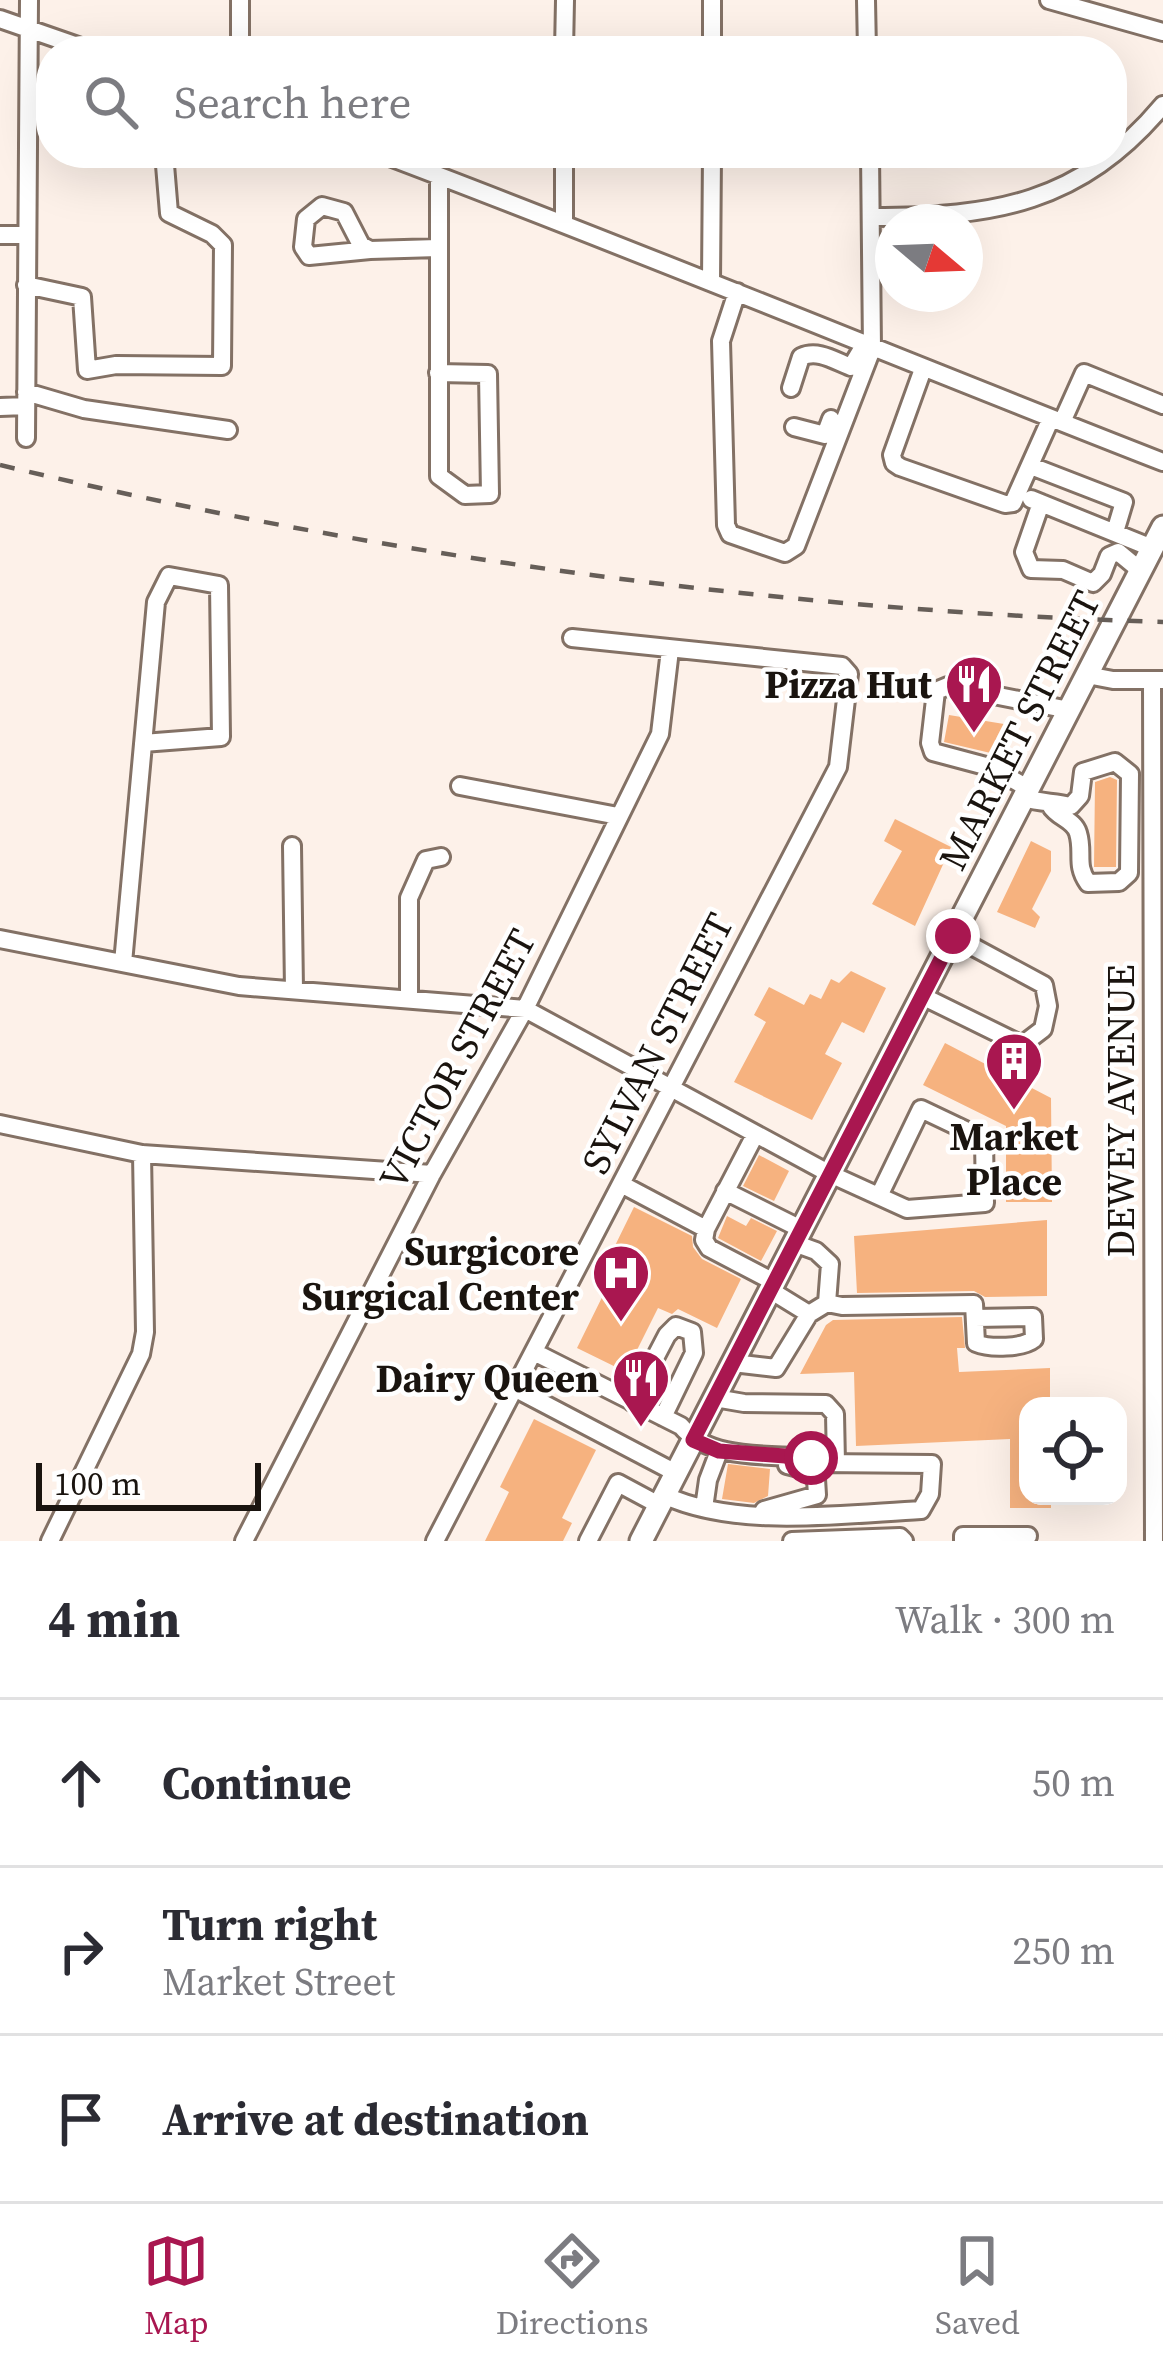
<!DOCTYPE html>
<meta charset="utf-8">
<style>
body{margin:0;font-family:"Source Serif 4",serif;background:#f2f2f3;color:#2b2b33}
.controls{position:absolute;right:36px;bottom:36px;display:grid;overflow:hidden;border-radius:24px;box-shadow:0 12px 48px #0002}
.controls button{width:108px;height:108px;display:grid;place-items:center;padding:0;border:0;border-bottom:3px solid #e1e1e2;background:#fff;color:#2b2b33;font:60px sans-serif}
.compass{position:absolute;left:875px;top:204px;width:108px;height:108px;border-radius:50%;background:#fff;box-shadow:0 12px 48px #0002;rotate:109deg}
.scale{position:absolute;left:36px;bottom:30px;width:225px;box-sizing:border-box;padding-left:12px;border:6px solid #1a140f;border-top:0;font-size:33px;line-height:42px;white-space:nowrap;color:#1a140f;-webkit-text-stroke:9px #fff;paint-order:stroke}
.stop{position:absolute;width:36px;height:36px;margin:-27px;border:9px solid #a91750;border-radius:50%;background:#fff}
.stop.end{background:#a91750;border-color:#fff;box-shadow:0 3px 12px #0008}
.list{margin:0;padding:0;list-style:none}
h2{display:flex;justify-content:space-between;align-items:center;height:156px;margin:0;padding:0 48px;font-size:51px}
h2 small{font-size:39px;font-weight:400;color:#7c7c81}
.list li{display:grid;grid-template-columns:78px 1fr auto;gap:36px;align-items:center;box-sizing:border-box;height:168px;padding:0 48px;border-top:3px solid #e1e1e2}
.list b{display:block;font-size:45px;white-space:nowrap}
.list p{margin:0;font-size:39px;white-space:nowrap;color:#7c7c81}
.list em{font-size:39px;font-style:normal;color:#7c7c81}
.icon{flex:none;width:66px;height:66px;fill:none;stroke:currentColor;stroke-width:2;stroke-linecap:round;stroke-linejoin:round}
.map{position:relative;flex:none;width:1163px;height:1541px;overflow:hidden}
.search{position:absolute;background:#fff;box-shadow:0 12px 48px #0002;left:36px;right:36px;top:36px;height:132px;display:flex;align-items:center;gap:30px;box-sizing:border-box;padding:0 42px;border-radius:48px;color:#7c7c81;font-size:45px}
.sheet{height:660px;background:#fff}
nav{display:flex;justify-content:space-around;align-items:center;box-sizing:border-box;height:168px;border-top:3px solid #e1e1e2;background:#fff;font-size:33px;color:#7c7c81}
nav a{display:grid;justify-items:center;gap:6px}
nav .on{color:#a91750}
.map>svg:first-child{display:block}
.building{fill:#f6b27f}
.lines{fill:none;stroke-linecap:round;stroke-linejoin:round}
.minor-casing{stroke:#837165;stroke-width:22}
.major-casing{stroke:#837165;stroke-width:27}
.minor{stroke:#fff;stroke-width:16}
.major{stroke:#fff;stroke-width:21}
.rail{stroke:#665e58;stroke-width:4.5;stroke-dasharray:15 15;stroke-linecap:butt}
.route{stroke:#a91750;stroke-width:15}
.labels{text-anchor:middle;stroke-width:9;stroke-linejoin:round;paint-order:stroke}
.poi-label{font-size:39px;font-weight:bold;fill:#1a140f;stroke:#fff;text-anchor:end}
.street-label{font-size:39px;fill:#1a140f;stroke:#fff}
</style>
<div class="map">
<svg width="1163" height="1541" viewBox="0 0 1163 1541">
<rect width="100%" height="100%" fill="#fdf1e9"/>
<!-- building -->
<path class="building" d="M 949,715 L 1004,724 L 999,755 L 944,742 Z
M 1110,777 L 1117,780 L 1116,867 L 1094,867 L 1095,782 Z
M 895,819 L 951,847 L 915,926 L 872,904 L 902,851 L 884,841 Z
M 1031,841 L 1051,851 L 1051,871 L 1032,909 L 1040,917 L 1035,928 L 997,912 Z
M 851,971 L 886,988 L 864,1033 L 842,1022 L 825,1054 L 842,1063 L 812,1120 L 734,1082 L 766,1022 L 754,1015 L 769,987 L 804,1005 L 810,994 L 821,999 L 831,979 L 839,983 Z
M 945,1043 L 1051,1098 L 1052,1202 L 1006,1202 L 1006,1126 L 923,1085 Z
M 759,1155 L 789,1171 L 774,1201 L 743,1186 Z
M 634,1207 L 692,1236 L 693,1247 L 702,1259 L 741,1279 L 717,1328 L 678,1309 L 672,1314 L 658,1308 L 626,1372 L 577,1348 L 614,1273 L 604,1268 Z
M 727,1216 L 746,1226 L 751,1218 L 777,1231 L 761,1261 L 718,1238 Z
M 1047,1220 L 1047,1296 L 985,1297 L 974,1291 L 857,1293 L 854,1236 Z
M 962,1317 L 965,1348 L 957,1348 L 959,1372 L 1050,1368 L 1050,1406 L 1028,1406 L 1028,1496 L 1051,1496 L 1051,1508 L 1010,1508 L 1010,1439 L 856,1446 L 854,1372 L 800,1374 L 826,1325 L 833,1320 Z
M 534,1419 L 596,1450 L 562,1518 L 572,1523 L 563,1541 L 485,1541 L 509,1492 L 500,1487 Z
M 728,1464 L 770,1469 L 768,1496 L 754,1503 L 722,1499 Z"/>
<g class="lines">
<!-- minor casing -->
<g class="minor-casing">
<path id="minor" d="M 866,0 L 867,51
M 1049,0 L 1163,32
M 0,19 L 92,51
M 240,51 L 240,0
M 564,51 L 565,0
M 712,51 L 712,0
M 379,153 C 642,252 901,360 1163,462
M 872,217 C 994,217 1080,204 1163,105
M 564,222 L 564,153
M 0,235 L 26,235
M 370,250 L 309,256 L 303,247 L 306,219 L 322,206 L 344,212 L 361,245 L 370,250 L 438,248
M 711,282 L 712,153
M 26,285 L 82,297 L 87,370 L 116,365 L 222,366 L 223,245 L 212,234 L 169,213 L 164,153
M 737,292 L 721,341 L 726,525 L 730,534 L 785,553 L 796,546 L 872,349 L 870,153
M 923,369 L 892,455 L 894,463 L 900,467 L 1005,504 L 1013,503 L 1051,418
M 438,373 L 488,374 L 490,494 L 465,495 L 439,476 L 439,176
M 791,388 L 801,357 C 818,349 835,361 851,367 L 860,352
M 26,392 L 84,409 L 228,430
M 0,407 L 26,406
M 1062,422 L 1084,373 L 1163,405
M 794,427 L 825,435 L 831,419
M 26,438 L 29,0
M 1031,466 L 1124,502 L 1115,532
M 1031,499 L 1152,548
M 1041,503 L 1024,552 L 1031,569 L 1063,570 L 1093,583 L 1102,574 L 1109,556 L 1118,552 L 1141,571
M 1087,675 L 1113,680 L 1163,680
M 1152,680 L 1154,1541
M 460,786 L 618,816
M 1029,789 L 993,768 L 933,752 L 930,743 L 936,691 L 948,686 L 1069,710
M 1024,798 C 1041,803 1055,802 1071,806 L 1080,796 L 1083,772 L 1115,762 L 1130,774 L 1129,873 L 1119,882 L 1088,883 C 1075,865 1084,853 1078,833 C 1074,819 1057,818 1050,805
M 292,846 L 294,990
M 0,939 L 239,986 L 525,1009 L 830,1174 L 907,1209 L 985,1203 L 984,1139 L 921,1109 L 879,1196
M 123,963 L 156,602 L 169,576 L 219,585 L 221,737 L 143,743
M 922,996 L 1022,1045 L 1043,1029 L 1048,1006 L 1044,985 L 953,936
M 409,998 L 409,898 L 426,860 L 441,857
M 0,1124 L 142,1154 L 432,1174
M 621,1184 L 706,1229 L 704,1240 L 709,1248 L 774,1282
M 725,1191 L 801,1229
M 706,1229 L 755,1135
M 770,1290 L 809,1314
M 827,1303 L 842,1306 L 974,1304 L 976,1343 C 990,1349 1023,1348 1034,1339 L 1033,1317 L 975,1318
M 534,1352 L 681,1426 C 710,1461 768,1454 811,1458 L 819,1463 L 932,1464 L 930,1494 L 921,1510 C 844,1514 736,1529 664,1495
M 733,1363 L 776,1368 L 809,1314 L 827,1303 L 830,1264 L 816,1251 L 794,1243
M 514,1388 L 676,1473
M 715,1398 L 744,1403 L 826,1404 L 835,1414 L 836,1463
M 632,1402 L 667,1335 L 676,1326 L 692,1332 L 694,1353 L 663,1417
M 704,1508 L 708,1480 L 719,1451
M 764,1510 L 817,1495 L 816,1479 L 803,1469 L 787,1465
M 50,1541 L 141,1354 L 145,1332 L 142,1154
M 244,1541 L 432,1174 L 525,1009 L 660,734 L 670,650
M 435,1541 L 838,767 L 849,674 L 842,666 L 572,638
M 588,1541 L 618,1483 L 659,1505
M 792,1541 L 900,1537 L 904,1541
M 963,1541 L 963,1536 L 1028,1536"/>
</g>
<!-- major casing -->
<g class="major-casing">
<path id="major" d="M 641,1541 L 1163,527"/>
</g>
<!-- minor -->
<use href="#minor" class="minor"/>
<!-- major -->
<use href="#major" class="major"/>
<!-- rail -->
<path class="rail" d="M 0,465 C 380,556 772,610 1163,622"/>
</g>
<g class="lines">
<!-- route -->
<path class="route" d="M 811,1458 L 719,1451 L 693,1440 L 953,936"/>
</g>
<!-- icons -->
<defs>
<g id="restaurant-pin" transform="scale(3)"><path d="M0 17L-7.5 6A9.5 9.5 0 1 1 7.5 6Z" fill="#a91750" stroke="#fff"/><path d="M-5-6h1v4h1v-4h1v4h1v-4h1v5L-1.5 .5V6h-2V.5L-5-1ZM5-6V6H3V1.5H1.5Q1.5-4 5-6Z" fill="#fff"/></g>
<g id="building-pin" transform="scale(3)"><path d="M0 17L-7.5 6A9.5 9.5 0 1 1 7.5 6Z" fill="#a91750" stroke="#fff"/><path d="M-4-6H4V6H1V3H-1V6H-4ZM-2.5-4.3h1.7v1.8h-1.7ZM.8-4.3h1.7v1.8H.8ZM-2.5-1h1.7V.8h-1.7ZM.8-1h1.7V.8H.8Z" fill="#fff"/></g>
<g id="hospital-pin" transform="scale(3)"><path d="M0 17L-7.5 6A9.5 9.5 0 1 1 7.5 6Z" fill="#a91750" stroke="#fff"/><path d="M-5-5h3v3.5h4V-5h3V5h-3V1.5h-4V5h-3Z" fill="#fff"/></g>
</defs>
<g fill-rule="evenodd">
<use href="#restaurant-pin" x="974" y="684"/>
<use href="#building-pin" x="1014" y="1061"/>
<use href="#hospital-pin" x="621" y="1273"/>
<use href="#restaurant-pin" x="641" y="1378"/>
</g>
<g class="labels">
<!-- poi labels -->
<g class="poi-label">
<text x="932" y="698">Pizza Hut</text>
<text x="1014" y="1150" text-anchor="middle">Market<tspan x="1014" dy="45">Place</tspan></text>
<text x="579" y="1265">Surgicore<tspan x="579" dy="45">Surgical Center</tspan></text>
<text x="599" y="1392">Dairy Queen</text>
</g>
<!-- street labels -->
<g class="street-label">
<text transform="translate(1019 730) rotate(-63)" y="14">MARKET STREET</text>
<text transform="translate(657 1043) rotate(-63)" y="14">SYLVAN STREET</text>
<text transform="translate(457 1059) rotate(-62)" y="14">VICTOR STREET</text>
<text transform="translate(1120 1111) rotate(-90)" y="14">DEWEY AVENUE</text>
</g>
</g>
</svg>
<div class="controls">
<button><svg class="icon" aria-label="locate" viewBox="0 0 24 24"><circle cx="12" cy="12" r="6"/><path d="M12 2v4M12 18v4M2 12h4M18 12h4"/></svg></button>
</div>
<svg class="compass" viewBox="-18 -18 36 36"><path d="M0-13l5 13h-10z" fill="#e53935"/><path d="M0 13l5-13h-10z" fill="#7c7c81"/></svg>
<div class="scale">100 m</div>
<div class="stop" style="left:811px;top:1458px"></div>
<div class="stop end" style="left:953px;top:936px"></div>
<div class="search"><svg class="icon" aria-label="search" viewBox="0 0 24 24"><circle cx="10" cy="10" r="6"/><path d="M15 15l6 6"/></svg>Search here</div>
</div>
<section class="sheet">
<h2>4 min<small>Walk · 300 m</small></h2>
<ul class="list">
<li><svg class="icon" aria-label="ahead" viewBox="0 0 24 24"><path d="M12 20V5M6 11l6-6 6 6"/></svg><div><b>Continue</b></div><em>50 m</em></li>
<li><svg class="icon" aria-label="right" viewBox="0 0 24 24"><path d="M7 20v-9h11M14 6l5 5-5 5"/></svg><div><b>Turn right</b><p>Market Street</p></div><em>250 m</em></li>
<li><svg class="icon" aria-label="arrive" viewBox="0 0 24 24"><path d="M6 21V4h12l-3 4 3 4H6"/></svg><div><b>Arrive at destination</b></div></li>
</ul>
</section>
<nav>
<a class="on"><svg class="icon" aria-label="map" viewBox="0 0 24 24"><path d="M3 6l6-2 6 2 6-2v14l-6 2-6-2-6 2zM9 4v14M15 6v14"/></svg>Map</a>
<a><svg class="icon" aria-label="directions" viewBox="0 0 24 24"><path d="M12 3l9 9-9 9-9-9zM9 14v-3h6M13 9l2 2-2 2"/></svg>Directions</a>
<a><svg class="icon" aria-label="saved" viewBox="0 0 24 24"><path d="M7 4h10v16l-5-4-5 4z"/></svg>Saved</a>
</nav>
